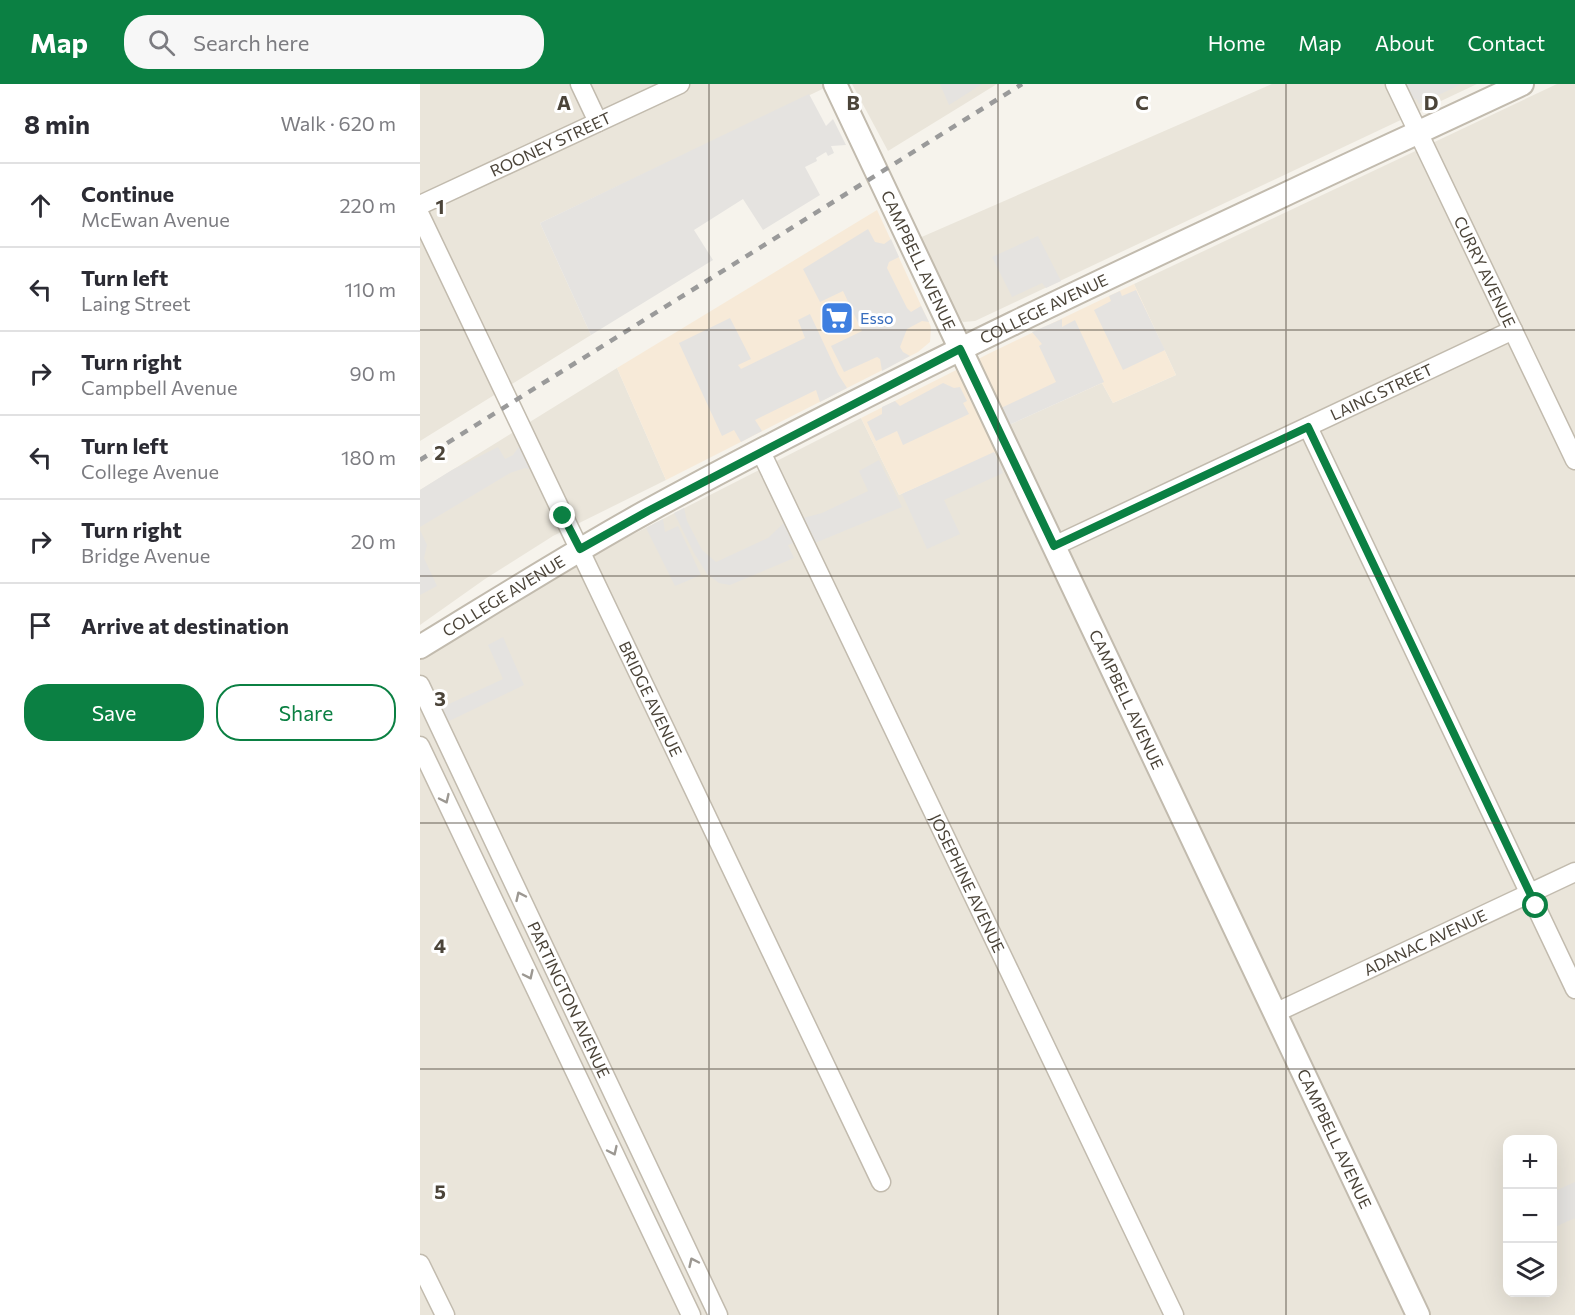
<!DOCTYPE html>
<meta charset="utf-8">
<style>
body{margin:0;font-family:Commissioner,sans-serif;background:#f7f7f7;color:#2b2b33}
.controls{position:absolute;right:18px;bottom:18px;display:grid;overflow:hidden;border-radius:12px;box-shadow:0 6px 24px #0002}
.controls button{width:54px;height:54px;display:grid;place-items:center;padding:0;border:0;border-bottom:2px solid #e1e1e2;background:#fff;color:#2b2b33;font:30px sans-serif}
.stop{position:absolute;width:18px;height:18px;margin:-14px;border:4px solid #0b8043;border-radius:50%;background:#fff}
.stop.end{background:#0b8043;border-color:#fff;box-shadow:0 2px 6px #0008}
.list{margin:0;padding:0;list-style:none}
h2{display:flex;justify-content:space-between;align-items:center;height:78px;margin:0;padding:0 24px;font-size:26px}
h2 small{font-size:20px;font-weight:400;color:#7c7c81}
.list li{display:grid;grid-template-columns:39px 1fr auto;gap:18px;align-items:center;box-sizing:border-box;height:84px;padding:0 24px;border-top:2px solid #e1e1e2}
.list b{display:block;font-size:22px;white-space:nowrap}
.list p{margin:0;font-size:20px;white-space:nowrap;color:#7c7c81}
.list em{font-size:20px;font-style:normal;color:#7c7c81}
.actions{display:flex;gap:12px;padding:18px 24px}
.actions a{flex:1;padding:14px 0;border:2px solid #0b8043;border-radius:24px;text-align:center;font-size:21px;color:#0b8043}
.actions .main{background:#0b8043;color:#fff}
.icon{flex:none;width:33px;height:33px;fill:none;stroke:currentColor;stroke-width:2;stroke-linecap:round;stroke-linejoin:round}
.map{position:relative;flex:none;width:1155px;height:1231px;overflow:hidden}
header{display:flex;align-items:center;gap:36px;box-sizing:border-box;height:84px;padding:0 30px;background:#0b8043;color:#fff}
header strong{font-size:28px}
nav{display:flex;gap:33px;margin-inline-start:auto;font-size:21px}
.search{width:420px;height:54px;background:#f7f7f7;display:flex;align-items:center;gap:15px;box-sizing:border-box;padding:0 21px;border-radius:24px;color:#7c7c81;font-size:22px}
main{display:flex}
aside{flex:1;background:#fff}
.map>svg:first-child{display:block}
.residential{fill:#eae5da;fill-rule:evenodd}
.commercial{fill:#f7ead8}
.parking{fill:#e5e3e0}
.lines{fill:none;stroke-linecap:round;stroke-linejoin:round}
.minor-casing{stroke:#c2bbae;stroke-width:21}
.tertiary-casing{stroke:#c2bbae;stroke-width:26}
.minor{stroke:#fff;stroke-width:18}
.tertiary{stroke:#fff;stroke-width:22}
.rail{stroke:#9a9a9a;stroke-width:4.5;stroke-dasharray:8 8;stroke-linecap:butt}
.oneway{stroke:#9c9892}
.route{stroke:#0b8043;stroke-width:8}
.grid{fill:none;stroke:#4b4439;stroke-width:1.5;stroke-opacity:0.55}
.labels{text-anchor:middle;stroke-width:6;stroke-linejoin:round;paint-order:stroke}
.street-label{font-size:16px;fill:#4b4439;stroke:#fff}
.shop-label{font-size:16px;fill:#366cbe;stroke:#fff;text-anchor:start}
.grid-label{font-size:20px;text-anchor:middle;font-weight:bold;fill:#4b4439;stroke:#fff;stroke-width:6;stroke-linejoin:round;paint-order:stroke}
</style>
<header>
<strong>Map</strong>
<div class="search"><svg class="icon" aria-label="search" viewBox="0 0 24 24"><circle cx="10" cy="10" r="6"/><path d="M15 15l6 6"/></svg>Search here</div>
<nav><a>Home</a><a>Map</a><a>About</a><a>Contact</a></nav>
</header>
<main>
<aside>
<h2>8 min<small>Walk · 620 m</small></h2>
<ul class="list">
<li><svg class="icon" aria-label="ahead" viewBox="0 0 24 24"><path d="M12 20V5M6 11l6-6 6 6"/></svg><div><b>Continue</b><p>McEwan Avenue</p></div><em>220 m</em></li>
<li><svg class="icon" aria-label="left" viewBox="0 0 24 24"><path d="M17 20v-9H6M10 6l-5 5 5 5"/></svg><div><b>Turn left</b><p>Laing Street</p></div><em>110 m</em></li>
<li><svg class="icon" aria-label="right" viewBox="0 0 24 24"><path d="M7 20v-9h11M14 6l5 5-5 5"/></svg><div><b>Turn right</b><p>Campbell Avenue</p></div><em>90 m</em></li>
<li><svg class="icon" aria-label="left" viewBox="0 0 24 24"><path d="M17 20v-9H6M10 6l-5 5 5 5"/></svg><div><b>Turn left</b><p>College Avenue</p></div><em>180 m</em></li>
<li><svg class="icon" aria-label="right" viewBox="0 0 24 24"><path d="M7 20v-9h11M14 6l5 5-5 5"/></svg><div><b>Turn right</b><p>Bridge Avenue</p></div><em>20 m</em></li>
<li><svg class="icon" aria-label="arrive" viewBox="0 0 24 24"><path d="M6 21V4h12l-3 4 3 4H6"/></svg><div><b>Arrive at destination</b></div></li>
</ul>
<div class="actions"><a class="main">Save</a><a>Share</a></div>
</aside>
<div class="map">
<svg width="1155" height="1231" viewBox="0 0 1155 1231">
<rect width="100%" height="100%" fill="#f6f3ec"/>
<!-- residential -->
<path class="residential" d="M 0,0 L 413,0 L 120,139 L 171,251 L 0,357 Z
M 432,0 L 577,0 L 468,67 Z
M 852,0 L 1057,0 L 555,237 L 543,238 L 533,227 L 497,155 Z
M 1137,0 L 1155,0 L 1155,1231 L 0,1231 L 0,570 L 190,462 L 441,334 L 479,411 L 597,359 L 589,341 L 682,299 L 693,319 L 756,291 L 714,200 ZM 1088,1056 L 1132,1056 L 1132,1208 L 1088,1208 Z
M 197,284 L 246,396 L 133,452 L 65,495 L 0,541 L 0,406 Z"/>
<!-- commercial -->
<path class="commercial" d="M 457,126 L 511,243 L 510,258 L 498,268 L 246,396 L 197,284 Z
M 714,200 L 756,291 L 693,319 L 682,299 L 589,340 L 597,359 L 479,411 L 441,334 L 570,269 Z"/>
<!-- parking -->
<path class="parking" d="M 520,0 L 562,0 L 529,21 Z
M 984,0 L 1039,0 L 1040,1 L 999,20 L 996,14 L 992,18 Z
M 389,10 L 406,42 L 413,35 L 426,61 L 411,62 L 414,69 L 408,72 L 406,68 L 396,74 L 397,77 L 385,83 L 400,111 L 343,146 L 323,115 L 274,146 L 293,176 L 171,251 L 120,139 Z
M 448,145 L 455,158 L 464,160 L 471,155 L 479,173 L 469,178 L 467,184 L 487,224 L 491,228 L 501,222 L 509,238 L 502,237 L 487,245 L 480,263 L 483,268 L 490,272 L 462,287 L 460,275 L 457,273 L 424,288 L 411,262 L 442,247 L 423,207 L 400,218 L 383,185 Z
M 618,152 L 641,197 L 626,204 L 622,199 L 592,213 L 572,173 Z
M 716,206 L 745,266 L 703,286 L 674,226 L 691,217 L 689,212 L 700,207 L 702,212 Z
M 390,230 L 418,290 L 427,304 L 400,318 L 396,306 L 335,336 L 342,347 L 321,358 L 314,346 L 302,352 L 259,259 L 310,234 L 331,275 L 318,281 L 321,285 L 385,254 L 378,236 Z
M 642,235 L 642,243 L 655,236 L 684,298 L 589,341 L 581,324 L 636,298 L 619,262 L 622,260 L 612,248 Z
M 523,299 L 534,304 L 540,303 L 547,317 L 543,319 L 549,330 L 483,361 L 477,347 L 456,357 L 447,338 L 462,330 L 462,323 L 475,317 L 480,322 Z
M 100,361 L 113,386 L 105,384 L 90,389 L 0,443 L 0,406 L 32,386 L 78,363 L 85,375 L 93,371 Z
M 574,368 L 583,389 L 524,416 L 540,450 L 507,465 L 482,410 Z
M 459,376 L 482,423 L 395,459 L 383,434 L 402,429 L 448,407 L 439,387 Z
M 264,424 L 267,437 L 282,466 L 296,478 L 348,454 L 366,437 L 377,458 L 368,461 L 374,474 L 310,501 L 299,499 L 287,490 L 274,469 L 254,429 Z
M 243,435 L 245,448 L 258,442 L 281,491 L 255,502 L 226,444 Z
M 0,446 L 7,461 L 4,474 L 17,502 L 0,511 Z
M 83,553 L 104,601 L 23,640 L 16,626 L 83,595 L 68,561 Z
M 1155,1098 L 1155,1134 L 1135,1143 L 1133,1139 L 1133,1108 Z"/>
<g class="lines">
<!-- minor casing -->
<g class="minor-casing">
<g id="minor">
<path d="M 160,0 L 178,38"/>
<path id="s1" d="M 975,0 L 1155,376"/>
<path id="s2" d="M 0,121 L 260,0"/>
<path id="s3" d="M 0,131 L 461,1098"/>
<path d="M 888,343 L 1155,905"/>
<path id="s4" d="M 341,368 L 754,1231"/>
<path id="s5" d="M 634,462 L 1093,246"/>
<path id="s6" d="M 0,601 L 298,1231"/>
<path d="M 0,662 L 271,1231"/>
<path id="s7" d="M 855,929 L 1155,788"/>
<path d="M 0,1180 L 25,1231"/>
</g>
</g>
<!-- tertiary casing -->
<g class="tertiary-casing">
<g id="tertiary">
<path id="s8" d="M 415,0 L 998,1231"/>
<path id="s9" d="M 0,563 C 74,518 148,471 224,429 C 510,272 807,138 1102,0"/>
</g>
</g>
<!-- minor -->
<use href="#minor" class="minor"/>
<!-- tertiary -->
<use href="#tertiary" class="tertiary"/>
<!-- rail -->
<path class="rail" d="M 0,376 L 602,0"/>
</g>
<!-- one-way arrows -->
<defs><path id="oneway-chevron" d="M-2-3.5L2.5 0L-2 3.5" fill="none" stroke-width="1.6" stroke-linecap="round" stroke-linejoin="round" transform="scale(1.5)"/></defs>
<g class="oneway">
<use href="#oneway-chevron" transform="translate(25 715) rotate(65)"/>
<use href="#oneway-chevron" transform="translate(100 812) rotate(-115)"/>
<use href="#oneway-chevron" transform="translate(109 891) rotate(65)"/>
<use href="#oneway-chevron" transform="translate(193 1067) rotate(65)"/>
<use href="#oneway-chevron" transform="translate(273 1178) rotate(-115)"/>
</g>
<g class="lines">
<!-- route -->
<path class="route" d="M 143,432 L 160,465 L 228,427 L 540,265 L 634,462 L 888,343 L 1116,822"/>
</g>
<!-- grid -->
<path class="grid" d="M 289,0 L 289,1231M 578,0 L 578,1231M 866,0 L 866,1231M 0,246 L 1155,246M 0,492 L 1155,492M 0,739 L 1155,739M 0,985 L 1155,985"/>
<!-- icons -->
<defs>
<g id="supermarket-square" transform="scale(1.725)"><rect x="-9" y="-9" width="18" height="18" rx="4" fill="#3f7fe0" stroke="#fff"/><path d="M-6-5.5h2.5l.6 2H6L4.5 2H-2.5L-4.4-4H-6ZM-1.5 3.2a1.3 1.3 0 1 0 .1 0ZM3 3.2a1.3 1.3 0 1 0 .1 0Z" fill="#fff"/></g>
</defs>
<g fill-rule="evenodd">
<use href="#supermarket-square" x="417" y="234"/>
</g>
<g class="labels">
<!-- street labels -->
<g class="street-label">
<text dy="6" stroke="none"><textPath href="#s2" startOffset="144">ROONEY STREET</textPath></text>
<text dy="6" stroke="none"><textPath href="#s8" startOffset="195">CAMPBELL AVENUE</textPath></text>
<text dy="6" stroke="none"><textPath href="#s1" startOffset="208">CURRY AVENUE</textPath></text>
<text dy="6" stroke="none"><textPath href="#s9" startOffset="710">COLLEGE AVENUE</textPath></text>
<text dy="6" stroke="none"><textPath href="#s5" startOffset="362">LAING STREET</textPath></text>
<text dy="6" stroke="none"><textPath href="#s9" startOffset="98">COLLEGE AVENUE</textPath></text>
<text dy="6" stroke="none"><textPath href="#s3" startOffset="536">BRIDGE AVENUE</textPath></text>
<text dy="6" stroke="none"><textPath href="#s8" startOffset="681">CAMPBELL AVENUE</textPath></text>
<text dy="6" stroke="none"><textPath href="#s4" startOffset="478">JOSEPHINE AVENUE</textPath></text>
<text dy="6" stroke="none"><textPath href="#s7" startOffset="166">ADANAC AVENUE</textPath></text>
<text dy="6" stroke="none"><textPath href="#s6" startOffset="348">PARTINGTON AVENUE</textPath></text>
<text dy="6" stroke="none"><textPath href="#s8" startOffset="1167">CAMPBELL AVENUE</textPath></text>
</g>
<!-- shop labels -->
<g class="shop-label">
<text x="440" y="240">Esso</text>
</g>
</g>
<g class="grid-label">
<text x="144" y="26">A</text>
<text x="433" y="26">B</text>
<text x="722" y="26">C</text>
<text x="1011" y="26">D</text>
<text x="20" y="130">1</text>
<text x="20" y="376">2</text>
<text x="20" y="622">3</text>
<text x="20" y="869">4</text>
<text x="20" y="1115">5</text>
</g>
</svg>
<div class="controls">
<button>+</button>
<button>−</button>
<button><svg class="icon" aria-label="layers" viewBox="0 0 24 24"><path d="M12 4l9 5-9 5-9-5zM3 14l9 5 9-5"/></svg></button>
</div>
<div class="stop" style="left:1116px;top:822px"></div>
<div class="stop end" style="left:143px;top:432px"></div>
</div>
</main>
